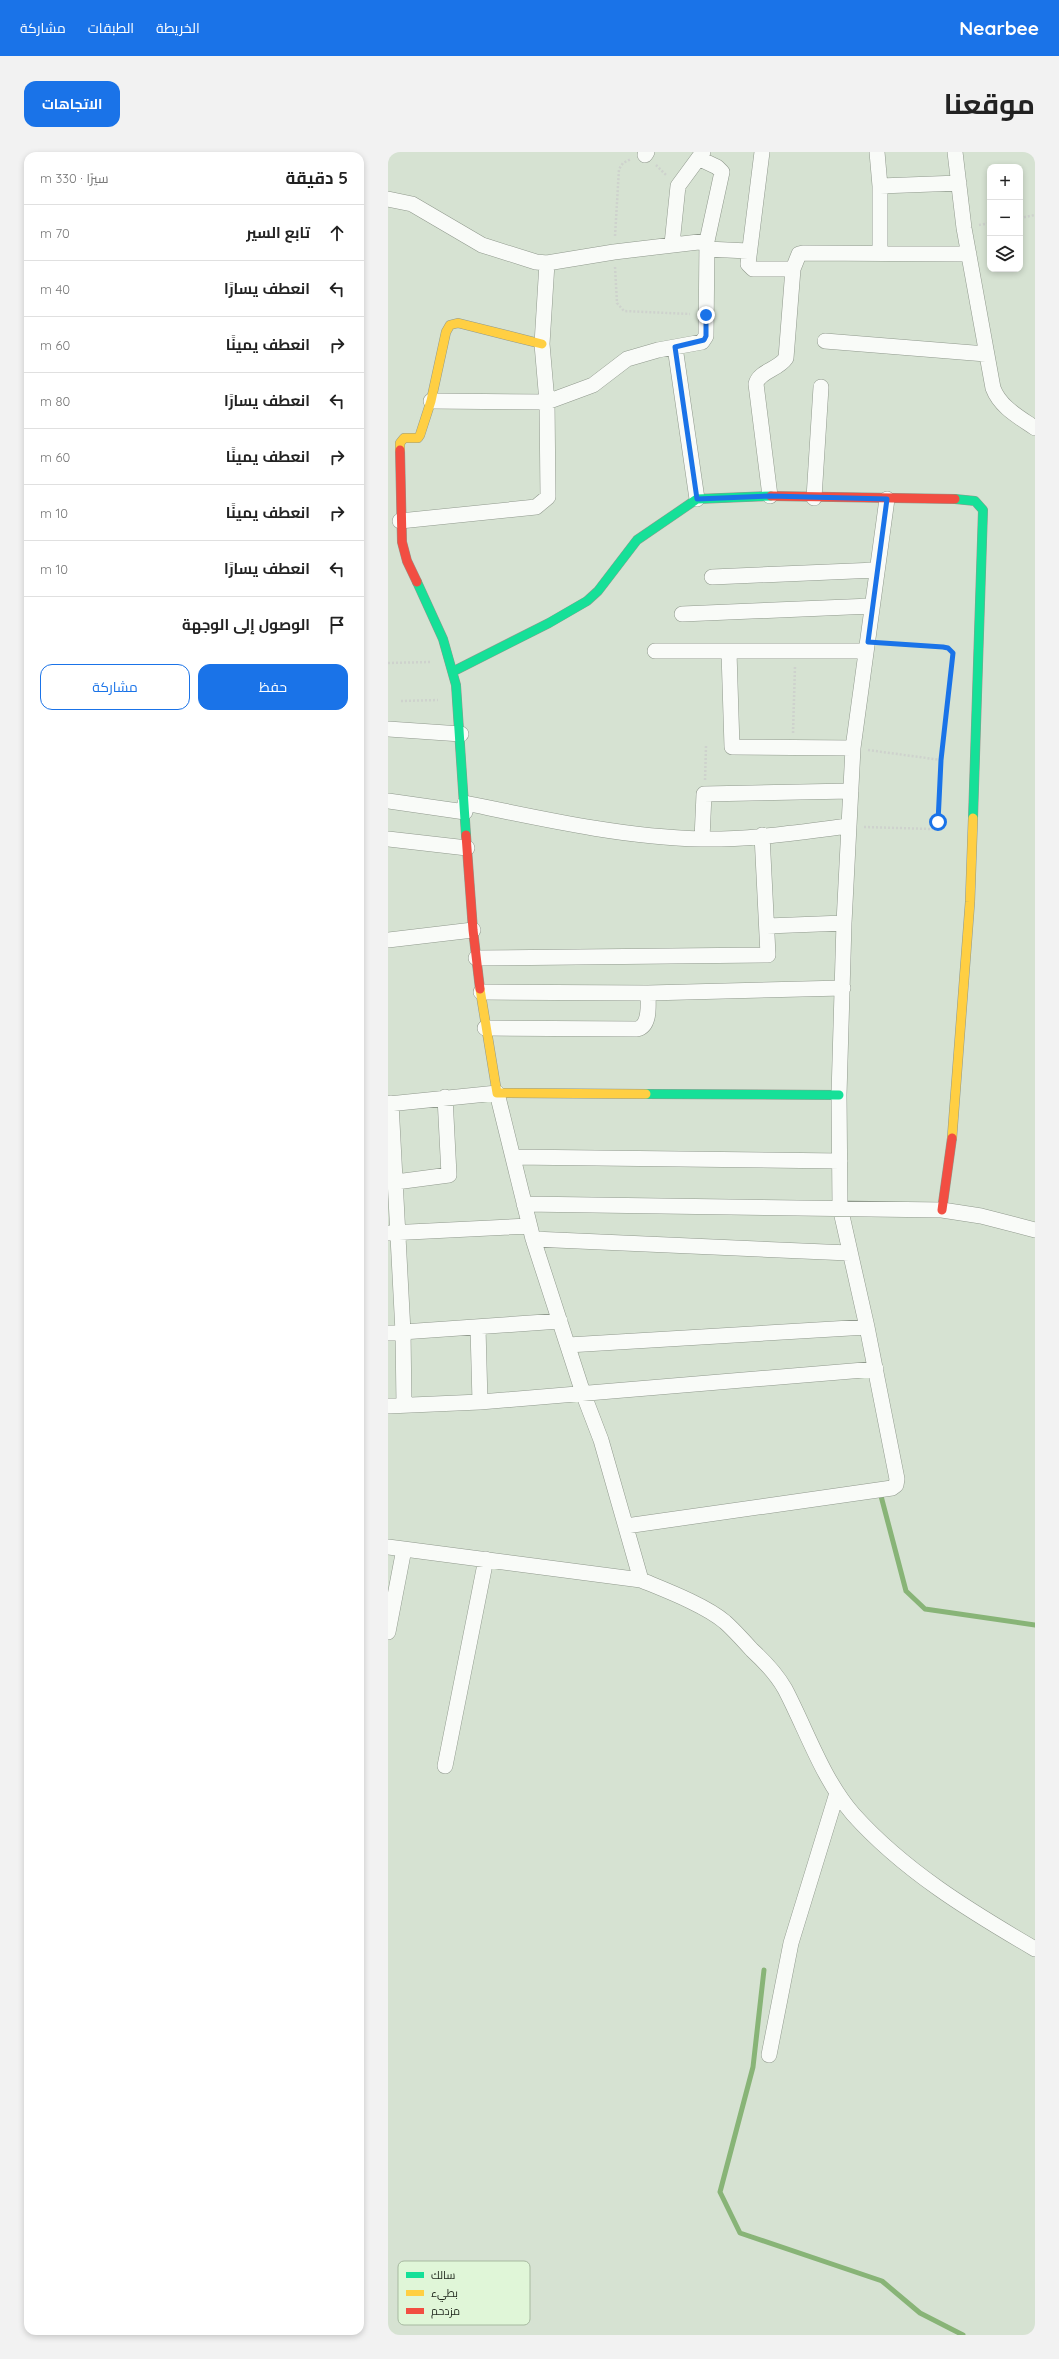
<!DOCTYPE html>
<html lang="ar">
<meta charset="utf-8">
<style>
body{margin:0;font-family:Quicksand,Cairo,sans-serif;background:#f2f2f2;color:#222;direction:rtl}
.controls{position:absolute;right:12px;top:12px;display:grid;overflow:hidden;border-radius:8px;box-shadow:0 2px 6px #0003}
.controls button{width:36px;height:36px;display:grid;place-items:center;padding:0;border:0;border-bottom:1px solid #e0e0e0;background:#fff;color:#222;font:20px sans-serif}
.stop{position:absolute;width:12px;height:12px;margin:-9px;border:3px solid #1a73e8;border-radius:50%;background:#fff}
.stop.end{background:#1a73e8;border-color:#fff;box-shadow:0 1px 4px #0008}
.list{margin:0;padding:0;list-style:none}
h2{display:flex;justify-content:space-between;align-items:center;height:52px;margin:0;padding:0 16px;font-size:17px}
h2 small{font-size:13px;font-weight:400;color:#767676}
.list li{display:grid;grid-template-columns:26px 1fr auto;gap:12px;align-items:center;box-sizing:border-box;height:56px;padding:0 16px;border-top:1px solid #e0e0e0}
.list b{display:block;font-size:15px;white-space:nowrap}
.list em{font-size:13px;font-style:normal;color:#767676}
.actions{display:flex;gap:8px;padding:12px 16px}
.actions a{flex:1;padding:9px 0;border:1px solid #1a73e8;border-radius:12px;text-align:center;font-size:14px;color:#1a73e8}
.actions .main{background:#1a73e8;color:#fff}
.icon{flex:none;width:22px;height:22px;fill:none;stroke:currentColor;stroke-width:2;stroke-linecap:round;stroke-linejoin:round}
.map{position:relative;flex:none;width:647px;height:2183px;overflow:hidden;direction:ltr;border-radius:12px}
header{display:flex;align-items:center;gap:24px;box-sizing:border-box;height:56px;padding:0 20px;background:#1a73e8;color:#fff}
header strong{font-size:19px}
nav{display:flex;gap:22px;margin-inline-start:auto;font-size:14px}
.intro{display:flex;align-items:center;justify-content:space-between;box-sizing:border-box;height:96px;padding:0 24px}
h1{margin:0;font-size:28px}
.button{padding:10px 18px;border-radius:12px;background:#1a73e8;color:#fff;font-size:14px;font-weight:700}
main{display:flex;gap:24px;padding:0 24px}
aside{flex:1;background:#fff;border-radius:12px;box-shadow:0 2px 6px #0003}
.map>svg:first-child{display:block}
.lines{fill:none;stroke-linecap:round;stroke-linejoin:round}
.stream{stroke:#88b477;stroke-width:5}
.street-casing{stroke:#90998d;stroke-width:16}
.fast-casing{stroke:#90998d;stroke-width:10}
.slow-casing{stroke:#90998d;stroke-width:10}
.jam-casing{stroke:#90998d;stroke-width:10}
.path{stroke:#ced2cd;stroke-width:2.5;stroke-dasharray:2 2;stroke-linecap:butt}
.street{stroke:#f9fbf8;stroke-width:15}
.fast{stroke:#16e098;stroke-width:9}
.slow{stroke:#ffcf43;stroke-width:9}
.jam{stroke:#f24e42;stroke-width:9}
.route{stroke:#1a73e8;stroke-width:5}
.key{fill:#e0f6d8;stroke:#a7b9a0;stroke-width:1}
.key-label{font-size:11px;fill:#222a1f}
</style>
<header>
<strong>Nearbee</strong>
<nav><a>الخريطة</a><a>الطبقات</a><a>مشاركة</a></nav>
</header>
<div class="intro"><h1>موقعنا</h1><a class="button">الاتجاهات</a></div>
<main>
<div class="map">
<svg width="647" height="2183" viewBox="0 0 647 2183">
<rect width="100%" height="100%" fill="#d6e2d2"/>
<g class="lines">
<!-- stream -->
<path class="stream" d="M 493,1344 L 518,1439 L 537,1457 L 647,1473
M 376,1818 L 365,1915 L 332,2040 L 352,2081 L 494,2129 L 532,2161 L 575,2183"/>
<!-- street casing -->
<g class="street-casing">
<path id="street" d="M 374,0 L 360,112 L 365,117 L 405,117
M 489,0 L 492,34 L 492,101
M 567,0 L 576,76 L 605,236 C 612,255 631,265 647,276
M 257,3 L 259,0
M 312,7 L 329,15 L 334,20 L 319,89
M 492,34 L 571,31
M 0,47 L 24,52 L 94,93 L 148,110 L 159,111 L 226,100 L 319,89 L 318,184 L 314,190 L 270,198 L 239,207 L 205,233 L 159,250 L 43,249
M 284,92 L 290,34 L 315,0
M 319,97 L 360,99
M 437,189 L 598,202
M 287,195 L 309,347
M 382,344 L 368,232 C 371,219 390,218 398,206 L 405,117 L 411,102 L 415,101 L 581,102
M 426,346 L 433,235
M 12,369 L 148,355 L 160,345 L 159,250 L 154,192 L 159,111
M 324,425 L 489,418
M 294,462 L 484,454
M 267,499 L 478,499
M 341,500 L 344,595 L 465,596
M 0,577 L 73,582
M 0,649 L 77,660
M 77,651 C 155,667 234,685 313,687 C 362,688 412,680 461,674
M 0,687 L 79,696
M 314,687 L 316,642 L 463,639
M 379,774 L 456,771
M 0,788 L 85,778
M 88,806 L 380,803 L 374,683
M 93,840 L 260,841 L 455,836
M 97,876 L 249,877 C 263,874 260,852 260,841
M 3,951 L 15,1180 L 16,1253
M 0,952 L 109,941 L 145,1087 L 195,1241 L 213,1288 L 253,1428 C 277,1438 317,1453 337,1470 C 346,1478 355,1488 364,1498 C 376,1509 389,1523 397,1537 C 419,1579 434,1626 465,1662 C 516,1719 582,1759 647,1797
M 125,1005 L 452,1009
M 8,1030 L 61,1023 L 57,945
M 136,1052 L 554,1058 L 593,1064 L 647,1078
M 1,1081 L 141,1074
M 145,1087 L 461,1101
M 90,1176 L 92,1250
M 0,1181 L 172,1169
M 180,1193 L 479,1175
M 0,1254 L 92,1250 L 488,1217
M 238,1374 L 504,1336 L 508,1333 L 509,1327 L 479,1175 L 452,1055 L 451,943 L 456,771 L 465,596 L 499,347
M 0,1395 L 253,1428
M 0,1480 L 16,1397
M 57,1614 L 98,1407
M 381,1903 L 403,1791 L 449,1641"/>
</g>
<!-- fast casing -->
<g class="fast-casing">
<path id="fast" d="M 567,347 L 587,349 L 595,358 L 585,666
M 29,430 L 55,487 L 68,533 L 78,683
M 66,519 L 161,471 L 199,449 L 210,439 L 249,388 L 309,347 L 383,344
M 258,942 L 451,943"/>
</g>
<!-- slow casing -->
<g class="slow-casing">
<path id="slow" d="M 12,298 L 12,291 L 16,286 L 30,286 L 32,283 L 43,249 L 58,180 L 62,173 L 70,171 L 154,192
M 92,837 L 109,941 L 258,942
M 564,986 L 582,750 L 585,666"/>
</g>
<!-- jam casing -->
<g class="jam-casing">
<path id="jam" d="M 12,298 L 14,390 L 19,409 L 29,430
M 383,344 L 567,347
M 78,683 L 85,778 L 92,837
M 554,1058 L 564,986"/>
</g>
<!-- path -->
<path class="path" d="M 268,13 L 279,24
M 632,66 L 647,63
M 591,73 L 602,71
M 227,84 L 231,17 L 235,11 L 243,7
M 227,115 L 229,151 L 236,159 L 302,162
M 0,511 L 42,510
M 13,549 L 50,548
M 405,581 L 407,514
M 480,598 L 553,608
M 317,628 L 318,594
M 476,675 L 544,677 L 551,670 L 553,608 L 565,501 L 560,496 L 555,495 L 495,491"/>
<!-- street -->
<use href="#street" class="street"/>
<!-- fast -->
<use href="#fast" class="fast"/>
<!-- slow -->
<use href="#slow" class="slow"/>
<!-- jam -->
<use href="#jam" class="jam"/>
</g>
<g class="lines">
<!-- route -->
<path class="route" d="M 318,163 L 318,184 L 316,188 L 287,195 L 309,347 L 382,344 L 499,347 L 480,490 L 555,495 L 560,496 L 565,501 L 553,608 L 550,670"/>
</g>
<!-- legend -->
<rect x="10" y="2109" width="132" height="64" rx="6" class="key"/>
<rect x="18" y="2120" width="18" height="6" fill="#16e098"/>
<rect x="18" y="2138" width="18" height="6" fill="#ffcf43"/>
<rect x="18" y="2156" width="18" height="6" fill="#f24e42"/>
<g class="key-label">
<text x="43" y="2127">سالك</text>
<text x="43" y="2145">بطيء</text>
<text x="43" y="2163">مزدحم</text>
</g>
</svg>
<div class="controls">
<button>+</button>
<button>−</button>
<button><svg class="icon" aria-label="layers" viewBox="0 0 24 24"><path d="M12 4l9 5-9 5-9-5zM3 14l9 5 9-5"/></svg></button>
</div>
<div class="stop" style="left:550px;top:670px"></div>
<div class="stop end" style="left:318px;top:163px"></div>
</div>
<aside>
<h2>5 دقيقة<small>سيرًا · 330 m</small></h2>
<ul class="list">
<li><svg class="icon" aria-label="ahead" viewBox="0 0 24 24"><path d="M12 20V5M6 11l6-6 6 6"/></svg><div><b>تابع السير</b></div><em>70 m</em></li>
<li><svg class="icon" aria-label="left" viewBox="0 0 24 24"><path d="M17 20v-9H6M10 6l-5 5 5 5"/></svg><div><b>انعطف يسارًا</b></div><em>40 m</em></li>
<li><svg class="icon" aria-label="right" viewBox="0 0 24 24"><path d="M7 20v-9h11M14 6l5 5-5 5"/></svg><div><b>انعطف يمينًا</b></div><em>60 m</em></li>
<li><svg class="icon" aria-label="left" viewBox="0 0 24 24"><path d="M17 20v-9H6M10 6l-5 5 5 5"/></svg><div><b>انعطف يسارًا</b></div><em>80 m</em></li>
<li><svg class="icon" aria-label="right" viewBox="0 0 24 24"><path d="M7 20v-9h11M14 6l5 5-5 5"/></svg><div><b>انعطف يمينًا</b></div><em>60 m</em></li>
<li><svg class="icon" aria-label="right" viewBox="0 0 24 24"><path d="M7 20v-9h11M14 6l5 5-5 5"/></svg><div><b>انعطف يمينًا</b></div><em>10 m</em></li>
<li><svg class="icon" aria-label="left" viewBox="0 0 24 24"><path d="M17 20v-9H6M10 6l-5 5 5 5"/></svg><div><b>انعطف يسارًا</b></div><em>10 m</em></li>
<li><svg class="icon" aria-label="arrive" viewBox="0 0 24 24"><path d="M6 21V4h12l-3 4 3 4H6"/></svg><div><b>الوصول إلى الوجهة</b></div></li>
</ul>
<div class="actions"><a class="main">حفظ</a><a>مشاركة</a></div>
</aside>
</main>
